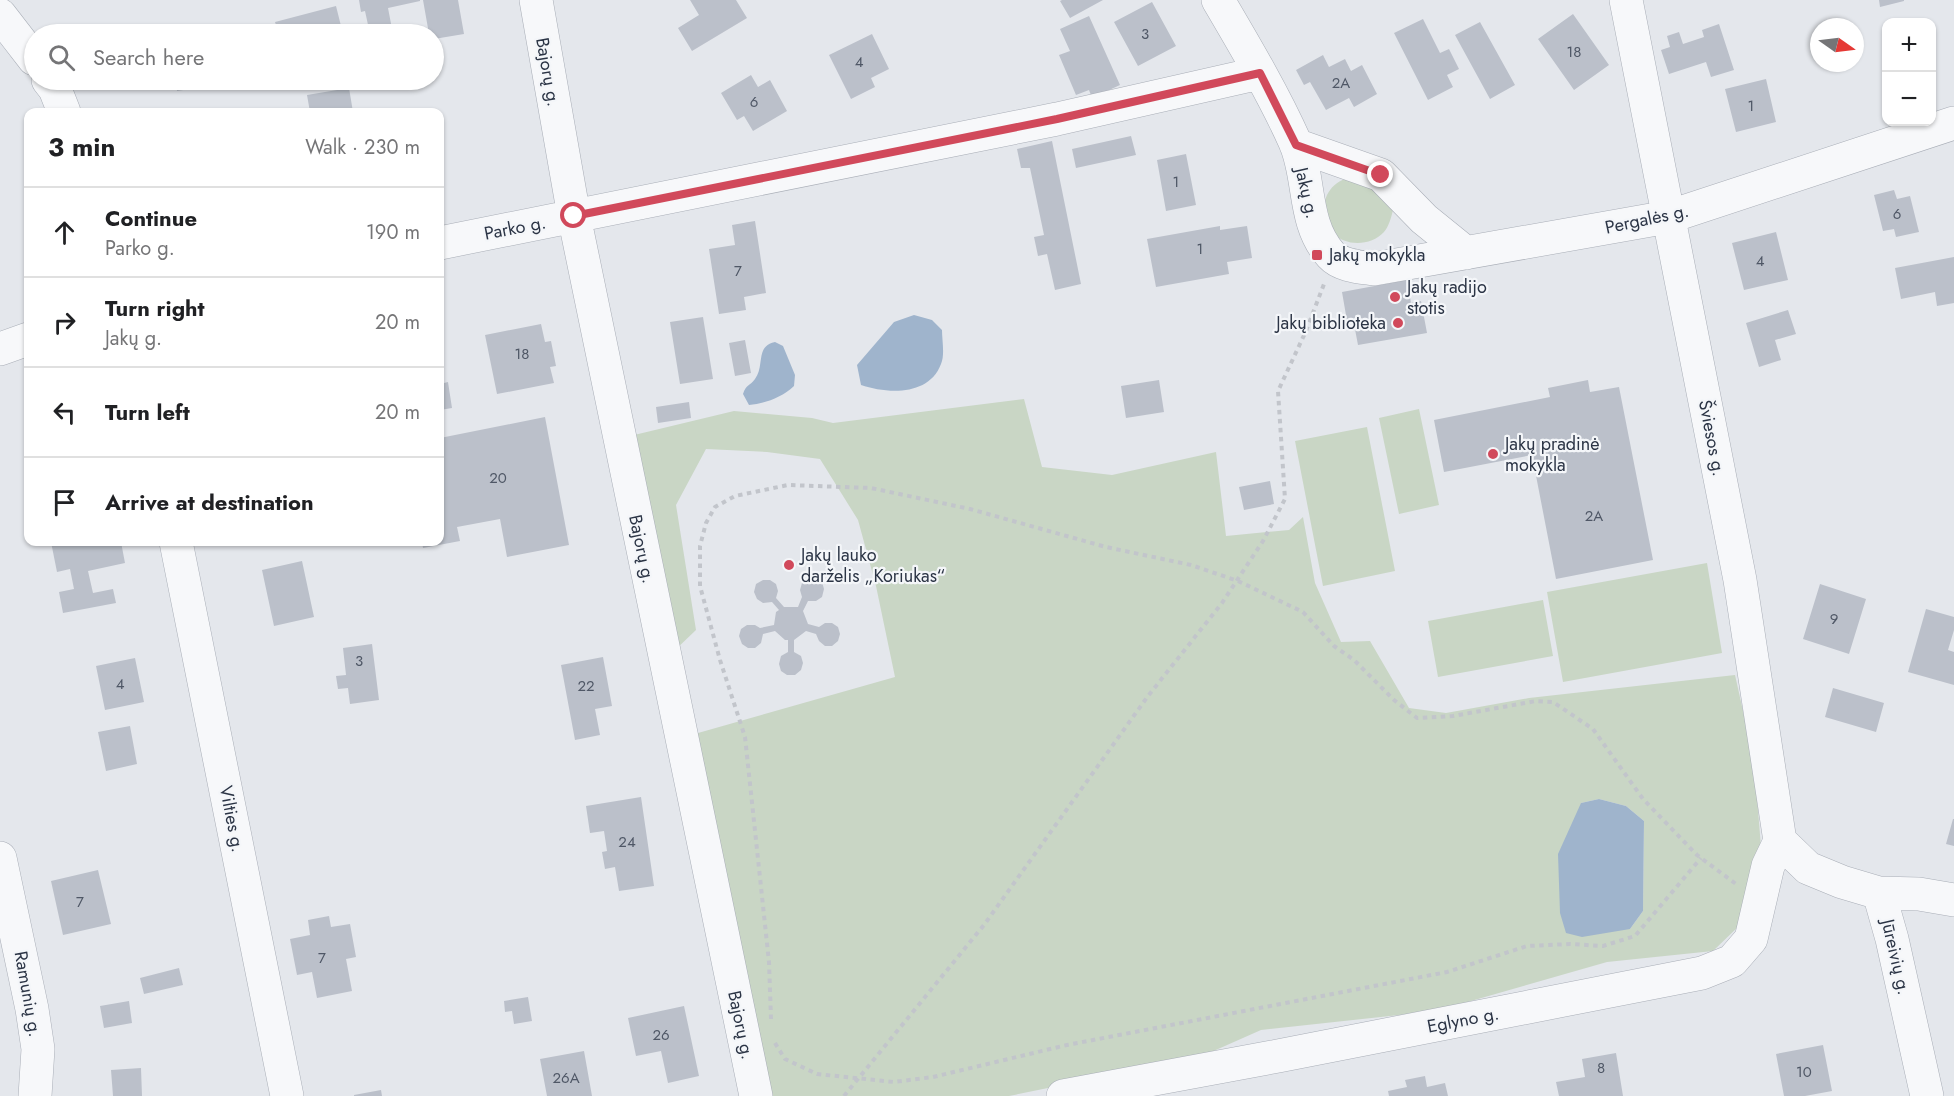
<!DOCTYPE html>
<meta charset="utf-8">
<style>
body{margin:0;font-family:Jost,sans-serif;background:#f6f6f6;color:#202124}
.controls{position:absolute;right:18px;top:18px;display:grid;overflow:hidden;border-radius:12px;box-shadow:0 2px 4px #0004}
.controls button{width:54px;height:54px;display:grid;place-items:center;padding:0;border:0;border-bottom:2px solid #e0e0e0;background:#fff;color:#202124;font:30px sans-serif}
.compass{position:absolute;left:1810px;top:18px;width:54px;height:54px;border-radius:50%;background:#fff;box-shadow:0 2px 4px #0004;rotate:104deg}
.stop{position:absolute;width:18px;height:18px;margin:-14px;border:4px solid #d1495b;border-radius:50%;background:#fff}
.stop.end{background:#d1495b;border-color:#fff;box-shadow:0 2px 6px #0008}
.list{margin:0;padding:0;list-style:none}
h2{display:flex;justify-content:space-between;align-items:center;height:78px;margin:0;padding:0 24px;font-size:26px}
h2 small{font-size:20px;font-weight:400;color:#757577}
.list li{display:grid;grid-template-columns:39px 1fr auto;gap:18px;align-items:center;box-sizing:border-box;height:90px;padding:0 24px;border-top:2px solid #e0e0e0}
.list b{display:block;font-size:22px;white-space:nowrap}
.list p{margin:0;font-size:20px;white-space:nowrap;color:#757577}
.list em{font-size:20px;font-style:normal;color:#757577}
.icon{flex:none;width:33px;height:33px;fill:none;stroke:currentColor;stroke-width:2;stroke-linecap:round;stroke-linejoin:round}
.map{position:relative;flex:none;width:1954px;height:1096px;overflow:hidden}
.search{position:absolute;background:#fff;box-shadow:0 2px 4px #0004;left:24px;top:24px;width:420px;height:66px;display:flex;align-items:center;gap:15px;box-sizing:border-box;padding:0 21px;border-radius:33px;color:#757577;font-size:22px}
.panel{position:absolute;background:#fff;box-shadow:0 2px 4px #0004;left:24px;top:108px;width:420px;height:438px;border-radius:12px}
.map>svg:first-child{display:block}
.green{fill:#c9d6c5;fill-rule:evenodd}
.water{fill:#9fb4cc}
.building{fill:#bbc0ca}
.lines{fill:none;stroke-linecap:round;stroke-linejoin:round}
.minor-casing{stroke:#a9aeb7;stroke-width:34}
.path{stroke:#c2c5cb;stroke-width:4;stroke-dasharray:4.5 4.5;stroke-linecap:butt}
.minor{stroke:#f7f8fa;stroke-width:33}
.route{stroke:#d1495b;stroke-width:8}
.poi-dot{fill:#d1495b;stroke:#f4f6f9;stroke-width:2}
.labels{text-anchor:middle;stroke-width:4.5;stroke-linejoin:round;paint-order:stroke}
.number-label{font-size:15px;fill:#4f5766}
.street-label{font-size:18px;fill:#2b3445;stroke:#f4f6f9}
.poi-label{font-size:18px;fill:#2b3445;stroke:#f4f6f9;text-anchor:start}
</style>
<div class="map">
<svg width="1954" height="1096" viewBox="0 0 1954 1096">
<rect width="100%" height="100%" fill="#e4e7ec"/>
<!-- green -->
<path class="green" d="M 1359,175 L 1393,210 C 1391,218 1389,226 1384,232 C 1371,246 1346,247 1333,233 C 1330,229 1329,224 1327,220 C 1318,195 1335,178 1359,175 Z
M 1024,399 L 1042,467 L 1112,475 L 1216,452 L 1226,536 L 1289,530 L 1303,517 L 1315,583 L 1341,642 L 1370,641 L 1409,708 L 1446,713 L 1529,698 L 1735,675 L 1754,760 L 1761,847 L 1739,926 L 1713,951 L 1607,962 L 1436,1011 L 1261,1030 L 1200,1057 L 1009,1096 L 770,1096 L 691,735 L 895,677 L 876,586 L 858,520 L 820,459 L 767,452 L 706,449 L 676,505 L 696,630 L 673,652 L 630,436 L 734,411 L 812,418 L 833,423 ZM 1599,799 L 1626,806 L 1644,821 L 1643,911 L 1630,929 L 1581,803 Z
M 1419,409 L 1439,505 L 1399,514 L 1379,418 Z
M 1367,427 L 1395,571 L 1323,586 L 1295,441 Z
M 1707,563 L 1722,653 L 1563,682 L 1547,592 Z
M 1543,600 L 1553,656 L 1438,677 L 1428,621 Z"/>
<!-- water -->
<path class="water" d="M 914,315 L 932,320 L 942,330 C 942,340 945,355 941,364 C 929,396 888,394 861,385 L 857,365 L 894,322 Z
M 775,342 L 783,346 L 795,375 L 794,386 C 781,398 766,403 749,405 L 743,394 C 746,384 750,386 755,379 C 765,366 755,346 775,342 Z
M 1599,799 L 1626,806 L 1644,821 L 1643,911 L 1630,929 L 1582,937 L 1566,933 L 1560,913 L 1558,854 L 1581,803 Z"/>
<!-- building -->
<path class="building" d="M 359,0 L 420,0 L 420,1 L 388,8 L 393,34 L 370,34 L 365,11 L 361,12 Z
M 423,0 L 458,0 L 464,34 L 434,39 L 434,34 L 429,34 Z
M 690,0 L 736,0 L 747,18 L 692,51 L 678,28 L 699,15 Z
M 1062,0 L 1103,0 L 1070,18 L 1060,1 Z
M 1879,0 L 1904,0 L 1904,1 L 1880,7 Z
M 1152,2 L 1176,46 L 1138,66 L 1114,22 Z
M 336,6 L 343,34 L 279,34 L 275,22 Z
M 1573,14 L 1609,65 L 1574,90 L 1538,39 Z
M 1089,16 L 1120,85 L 1092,98 L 1089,90 L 1076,95 L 1059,55 L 1070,51 L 1060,29 Z
M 1423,19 L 1440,53 L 1449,49 L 1459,69 L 1447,75 L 1453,87 L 1428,100 L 1394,33 Z
M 1480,22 L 1515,85 L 1490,99 L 1455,35 Z
M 1719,24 L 1734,70 L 1711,77 L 1706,62 L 1669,74 L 1661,50 L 1670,47 L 1667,36 L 1679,32 L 1683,44 L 1704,37 L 1702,30 Z
M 872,34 L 889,69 L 871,78 L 875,87 L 851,99 L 829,55 Z
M 1323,55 L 1329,67 L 1345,59 L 1351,71 L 1362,65 L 1377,94 L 1354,107 L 1349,98 L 1326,110 L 1310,82 L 1304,85 L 1296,70 Z
M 751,75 L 758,87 L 770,80 L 787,111 L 753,131 L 744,116 L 737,120 L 721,93 Z
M 1766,79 L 1776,122 L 1736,132 L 1725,89 Z
M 176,80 L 220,80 L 221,84 L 177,91 Z
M 349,88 L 353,112 L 310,112 L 307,95 Z
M 1131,136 L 1136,155 L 1076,168 L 1072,149 Z
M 1052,141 L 1081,284 L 1055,290 L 1047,254 L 1038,256 L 1034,237 L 1044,235 L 1030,168 L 1021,168 L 1017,149 Z
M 1186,154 L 1196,205 L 1166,211 L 1157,160 Z
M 1894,190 L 1897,199 L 1910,196 L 1919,232 L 1896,237 L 1894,229 L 1883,231 L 1874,195 Z
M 755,221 L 766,293 L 744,297 L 746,310 L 719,314 L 709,249 L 735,245 L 732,225 Z
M 1220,226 L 1220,230 L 1247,226 L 1252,258 L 1227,262 L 1229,274 L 1156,287 L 1147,239 Z
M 1776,232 L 1788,280 L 1744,290 L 1732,243 Z
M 1954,257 L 1954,303 L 1937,306 L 1935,292 L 1901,299 L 1895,268 Z
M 1407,280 L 1411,303 L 1421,301 L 1427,333 L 1358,345 L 1353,319 L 1347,321 L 1342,292 Z
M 1788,310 L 1796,334 L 1775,340 L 1781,360 L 1759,367 L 1746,323 Z
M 703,317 L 713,379 L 680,384 L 670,322 Z
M 541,324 L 545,342 L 551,341 L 556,366 L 550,367 L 554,383 L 497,394 L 485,335 Z
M 745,340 L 751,373 L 735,376 L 729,343 Z
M 1159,380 L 1164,412 L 1126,418 L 1121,386 Z
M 1588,380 L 1590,392 L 1619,387 L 1653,560 L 1556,579 L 1532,455 L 1444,472 L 1434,420 L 1550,397 L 1548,388 Z
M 448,382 L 452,408 L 440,410 L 440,384 Z
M 689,402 L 691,418 L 658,423 L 656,407 Z
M 545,417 L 569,545 L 507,557 L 500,519 L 457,527 L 460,541 L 423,548 L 422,542 L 440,542 L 440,438 Z
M 1270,481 L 1274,504 L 1244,510 L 1239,487 Z
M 51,542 L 121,542 L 125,563 L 88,571 L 93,593 L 113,589 L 116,603 L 63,613 L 59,592 L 74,589 L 70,569 L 57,572 Z
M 302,561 L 314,617 L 274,626 L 262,570 Z
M 808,578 L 816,578 L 822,582 L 824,589 L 822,597 L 816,601 L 808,601 L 803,611 L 808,624 L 819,627 L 825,623 L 832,623 L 838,627 L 840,634 L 838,641 L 832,646 L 825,646 L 819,641 L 816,634 L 806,631 L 794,640 L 794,652 L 801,656 L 803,663 L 801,670 L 795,675 L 787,675 L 781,671 L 779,664 L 781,656 L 788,652 L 788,640 L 785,640 L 775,631 L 763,634 L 761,643 L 755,648 L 748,648 L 742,644 L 739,636 L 741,629 L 747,625 L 755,625 L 760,628 L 774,625 L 776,612 L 779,610 L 772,602 L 763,603 L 757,599 L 754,592 L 756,584 L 763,580 L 770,580 L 776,584 L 778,591 L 776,598 L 784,607 L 798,607 L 802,597 L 800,590 L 802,583 Z
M 1820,584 L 1866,599 L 1849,654 L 1803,639 Z
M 1926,609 L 1954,617 L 1954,630 L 1948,650 L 1954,652 L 1954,685 L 1908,672 Z
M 372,644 L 379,700 L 350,704 L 348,688 L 338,689 L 336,676 L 346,675 L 343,648 Z
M 603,657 L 612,706 L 595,709 L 600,735 L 575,740 L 561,665 Z
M 135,658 L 144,702 L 105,710 L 96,666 Z
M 1833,688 L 1884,703 L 1876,732 L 1825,717 Z
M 130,726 L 137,764 L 106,771 L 98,732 Z
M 641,797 L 654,886 L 619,891 L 615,867 L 605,869 L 602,852 L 607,851 L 604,831 L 590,833 L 586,806 Z
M 1953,819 L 1954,819 L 1954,846 L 1946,844 Z
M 98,870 L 111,924 L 63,935 L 51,881 Z
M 329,916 L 331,927 L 350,924 L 356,957 L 346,959 L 352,991 L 317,998 L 312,972 L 297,975 L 290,939 L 310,935 L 308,920 Z
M 179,968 L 183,985 L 144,994 L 140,978 Z
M 528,997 L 532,1021 L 514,1024 L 512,1011 L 505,1012 L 504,1001 Z
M 129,1001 L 132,1023 L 104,1028 L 100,1006 Z
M 684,1006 L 699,1076 L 668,1083 L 661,1051 L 636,1056 L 628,1018 Z
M 1823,1045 L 1832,1091 L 1805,1096 L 1784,1096 L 1776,1054 Z
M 584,1051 L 592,1096 L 547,1096 L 540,1059 Z
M 1616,1053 L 1623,1096 L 1559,1096 L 1556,1082 L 1585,1077 L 1582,1059 Z
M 141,1068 L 142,1096 L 113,1096 L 111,1070 Z
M 1425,1076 L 1427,1087 L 1445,1083 L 1448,1096 L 1389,1096 L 1388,1091 L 1407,1087 L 1405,1080 Z
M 381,1090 L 382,1096 L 354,1096 L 354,1095 Z"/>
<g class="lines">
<!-- minor casing -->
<g class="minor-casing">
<path id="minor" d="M 536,0 L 574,216 L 756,1096
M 1218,0 C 1245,46 1273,93 1295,142 C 1311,178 1302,223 1331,255 C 1341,266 1360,267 1374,269 L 1668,217 L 1954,123
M 1626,0 L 1740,580 L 1780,841 L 1808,868 L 1842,882 L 1879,893 L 1892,939 L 1927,1096
M 0,15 L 34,59
M 48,80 L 55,89 L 64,112
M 1296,145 L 1381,175 L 1424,219 L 1466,253
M 440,243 L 1057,119 L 1260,73
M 0,349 L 28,339
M 176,542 L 287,1096
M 0,858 L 32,1009 L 38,1049 L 35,1096
M 1879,893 L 1919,894 L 1954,900
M 1063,1096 L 1278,1056 L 1702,973 L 1732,961 L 1751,939 L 1768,866 L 1780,841"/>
</g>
<!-- path -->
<path class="path" d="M 771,1019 L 769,962 L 745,737 L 720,660 L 700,586 L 700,546 L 706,523 L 715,507 L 735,496 L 788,485 L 871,488 L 970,509 L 1106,547 L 1191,565 L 1238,581 L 1303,612 L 1334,646 L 1354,660 L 1394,700 L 1417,718 L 1453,716 L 1536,701 L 1553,702 L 1593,729 L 1643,799 L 1697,855 L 1736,884
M 775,1043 L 785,1059 L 817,1074 L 894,1082 L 933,1077 L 1067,1045 L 1447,972 L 1527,946 L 1570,944 L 1603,946 L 1635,936 L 1701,858
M 844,1096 L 984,925 L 1148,696 L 1222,603 L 1263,541 L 1285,499 L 1278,391 L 1306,331 L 1324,284"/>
<!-- minor -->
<use href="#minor" class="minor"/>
</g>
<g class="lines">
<!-- route -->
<path class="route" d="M 574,216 L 1057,119 L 1260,73 L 1296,145 L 1381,175"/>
</g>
<!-- markers -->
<g class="poi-dot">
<rect x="1311" y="249" width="12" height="12" rx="3"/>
<circle cx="1395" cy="297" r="6"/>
<circle cx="1398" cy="323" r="6"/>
<circle cx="1493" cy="454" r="6"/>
<circle cx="789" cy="565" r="6"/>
</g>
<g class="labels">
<!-- number labels -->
<g class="number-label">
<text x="1145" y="39">3</text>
<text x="1574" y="57">18</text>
<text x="859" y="67">4</text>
<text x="1341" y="88">2A</text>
<text x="754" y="107">6</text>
<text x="1751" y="111">1</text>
<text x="1176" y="187">1</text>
<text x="1897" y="219">6</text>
<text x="1200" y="254">1</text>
<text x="1760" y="266">4</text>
<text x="738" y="276">7</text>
<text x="522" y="359">18</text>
<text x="498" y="483">20</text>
<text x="1594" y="521">2A</text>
<text x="1834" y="624">9</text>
<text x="359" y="666">3</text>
<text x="120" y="689">4</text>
<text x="586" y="691">22</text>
<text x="627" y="847">24</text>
<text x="80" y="907">7</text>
<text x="322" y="963">7</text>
<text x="661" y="1040">26</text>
<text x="1601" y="1073">8</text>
<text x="1804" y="1077">10</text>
<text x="566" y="1083">26A</text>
</g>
<!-- street labels -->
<g class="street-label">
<text transform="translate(548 72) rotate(80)" y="6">Bajorų g.</text>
<text transform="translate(1307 193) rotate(77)" y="6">Jakų g.</text>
<text transform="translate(1647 219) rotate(-12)" y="6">Pergalės g.</text>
<text transform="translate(515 228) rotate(-11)" y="6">Parko g.</text>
<text transform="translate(1712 438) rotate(79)" y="6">Šviesos g.</text>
<text transform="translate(642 549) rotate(78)" y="6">Bajorų g.</text>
<text transform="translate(232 819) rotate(79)" y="6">Vilties g.</text>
<text transform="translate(1896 957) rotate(77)" y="6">Jūreivių g.</text>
<text transform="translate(28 994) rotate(80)" y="6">Ramunių g.</text>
<text transform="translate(1463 1020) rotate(-11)" y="6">Eglyno g.</text>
<text transform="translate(741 1025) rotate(78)" y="6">Bajorų g.</text>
</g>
<!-- poi labels -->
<g class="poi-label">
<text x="1329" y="261">Jakų mokykla</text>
<text x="1407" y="293">Jakų radijo<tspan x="1407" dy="21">stotis</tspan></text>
<text x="1386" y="329" text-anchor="end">Jakų biblioteka</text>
<text x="1505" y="450">Jakų pradinė<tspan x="1505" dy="21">mokykla</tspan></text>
<text x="801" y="561">Jakų lauko<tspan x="801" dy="21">darželis „Koriukas“</tspan></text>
</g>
</g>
</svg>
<div class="controls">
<button>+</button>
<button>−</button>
</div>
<svg class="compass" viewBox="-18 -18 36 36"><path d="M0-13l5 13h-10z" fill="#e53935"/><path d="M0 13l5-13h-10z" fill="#757577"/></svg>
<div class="stop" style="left:574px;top:216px"></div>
<div class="stop end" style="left:1381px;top:175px"></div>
<div class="search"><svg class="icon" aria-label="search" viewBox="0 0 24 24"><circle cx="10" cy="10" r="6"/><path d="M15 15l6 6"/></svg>Search here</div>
<section class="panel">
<h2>3 min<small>Walk · 230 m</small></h2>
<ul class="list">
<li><svg class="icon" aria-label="ahead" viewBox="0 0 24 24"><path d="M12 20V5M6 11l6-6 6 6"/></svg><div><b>Continue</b><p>Parko g.</p></div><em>190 m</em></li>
<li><svg class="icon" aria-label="right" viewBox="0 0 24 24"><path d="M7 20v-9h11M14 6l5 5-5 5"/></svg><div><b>Turn right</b><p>Jakų g.</p></div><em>20 m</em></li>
<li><svg class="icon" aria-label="left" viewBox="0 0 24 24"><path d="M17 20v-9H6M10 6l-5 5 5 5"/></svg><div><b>Turn left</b></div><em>20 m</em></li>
<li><svg class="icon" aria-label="arrive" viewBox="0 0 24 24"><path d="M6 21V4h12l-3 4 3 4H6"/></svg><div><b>Arrive at destination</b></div></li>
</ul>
</section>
</div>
